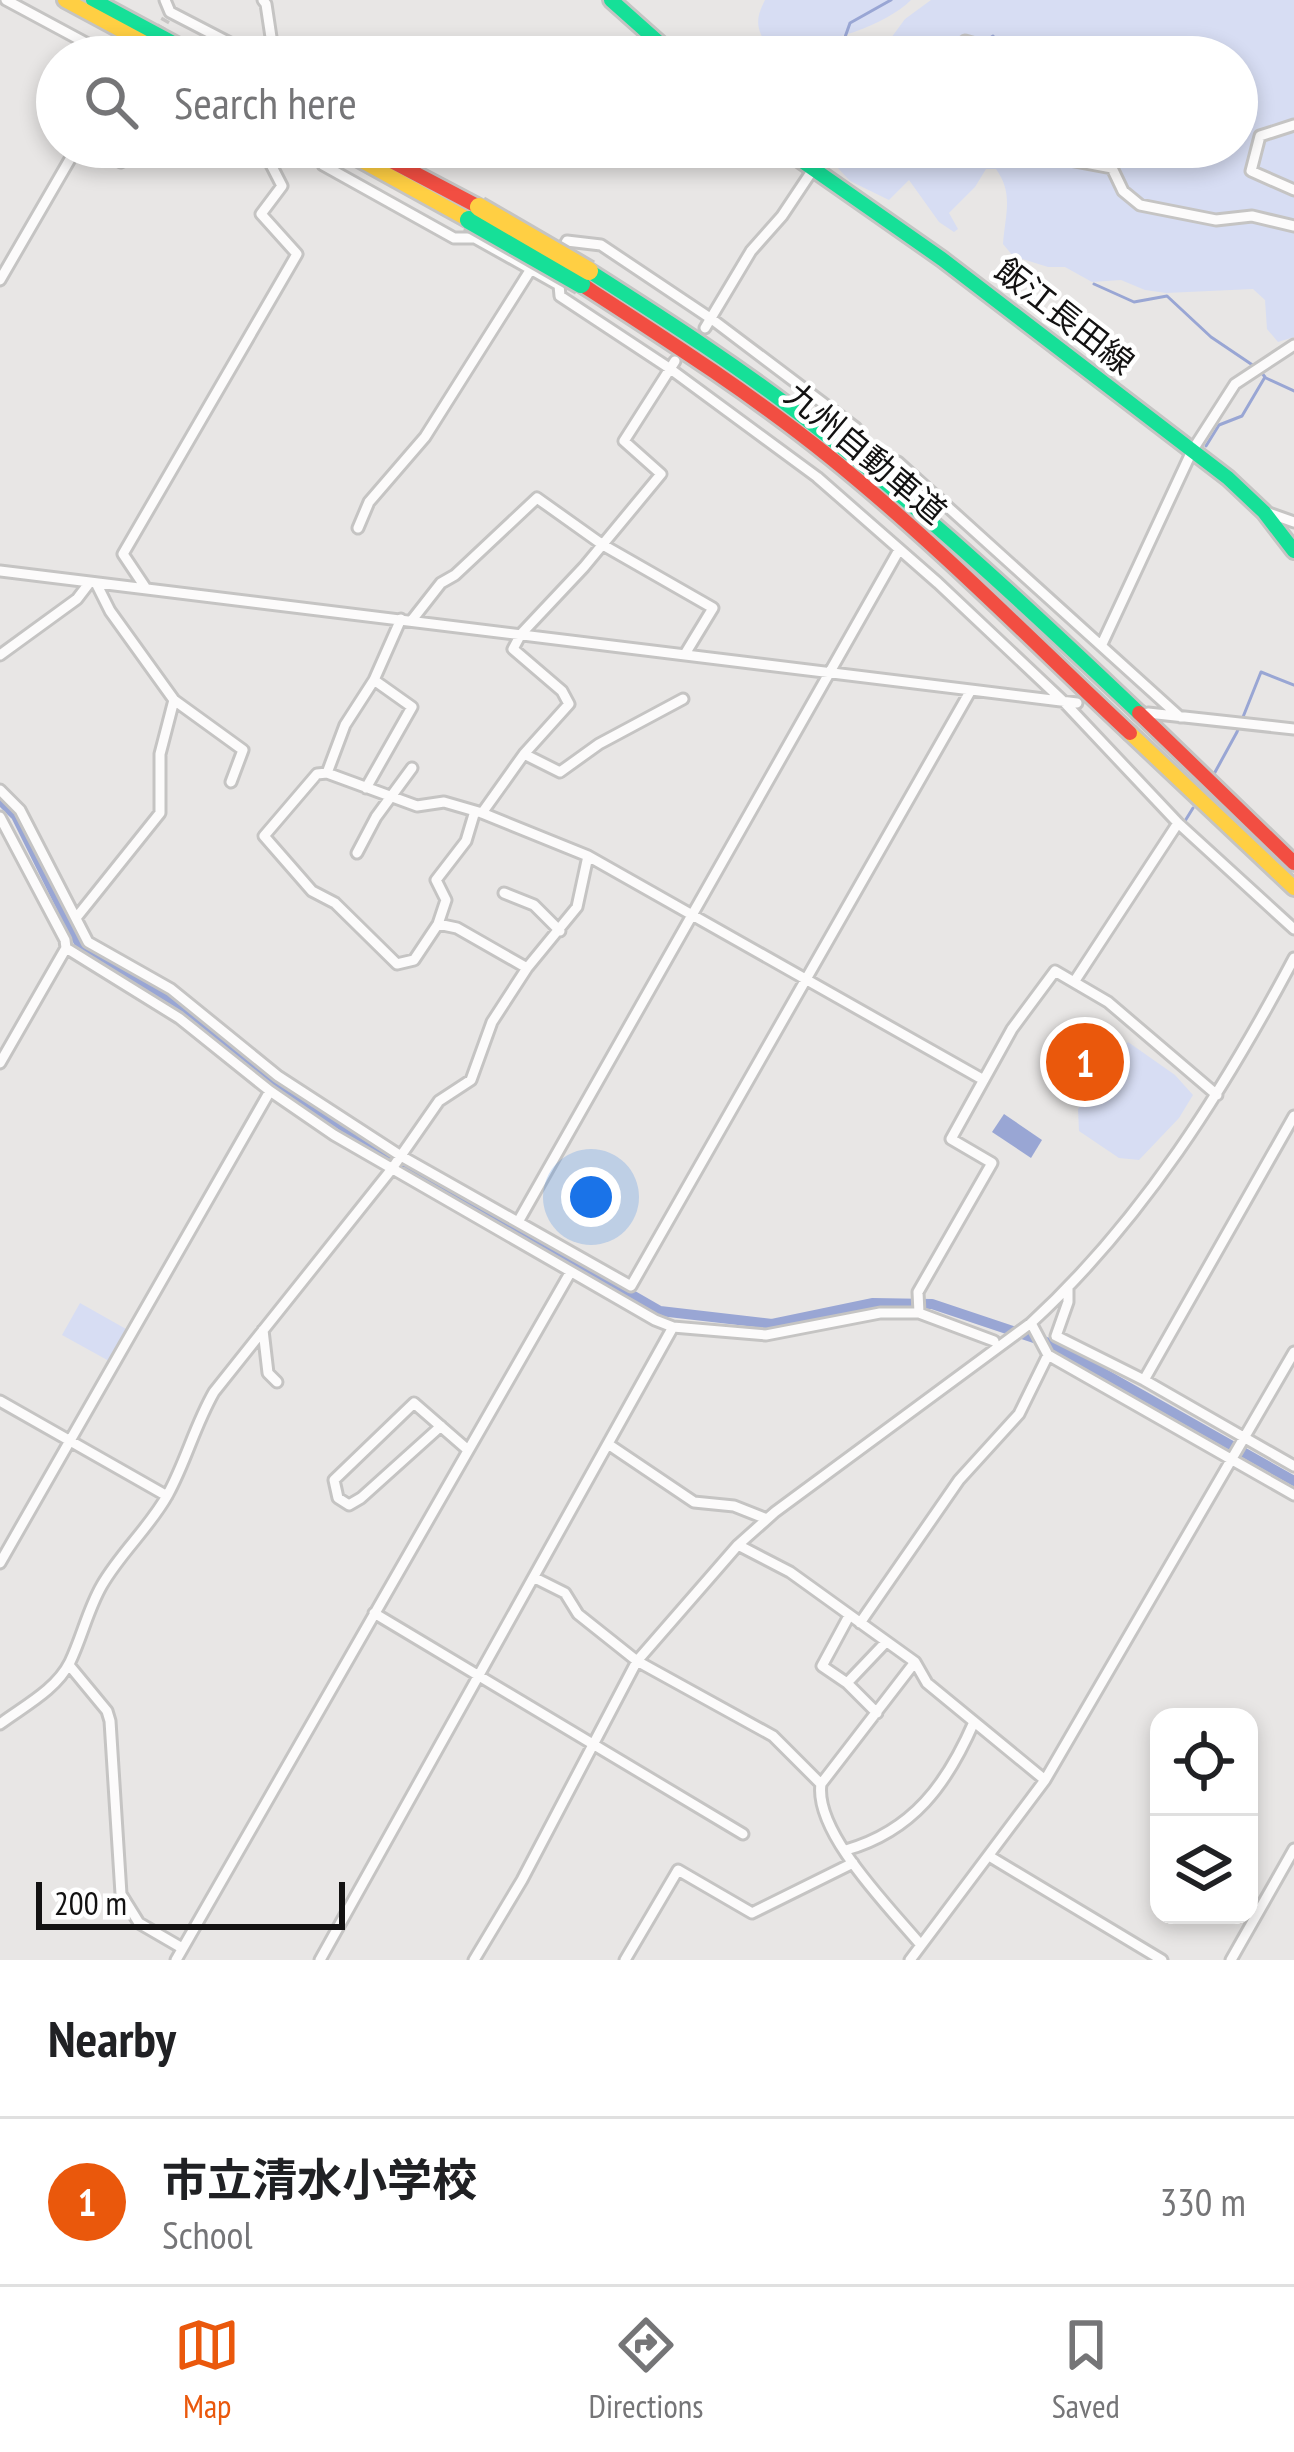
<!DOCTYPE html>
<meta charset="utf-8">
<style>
body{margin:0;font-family:"PT Sans Narrow","Noto Sans JP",sans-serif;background:#f2f2f2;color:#202124}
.controls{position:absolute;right:36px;bottom:36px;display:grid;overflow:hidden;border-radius:24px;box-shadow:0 6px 18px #0003}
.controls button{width:108px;height:108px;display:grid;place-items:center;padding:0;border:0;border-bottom:3px solid #e0e0e0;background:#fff;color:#202124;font:60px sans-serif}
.scale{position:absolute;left:36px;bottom:30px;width:309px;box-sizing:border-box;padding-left:12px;border:6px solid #131212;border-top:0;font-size:33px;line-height:42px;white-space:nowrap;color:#131212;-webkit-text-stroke:9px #fff;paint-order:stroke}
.you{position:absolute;left:591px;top:1197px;width:42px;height:42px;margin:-30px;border:9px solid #fff;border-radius:50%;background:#1a73e8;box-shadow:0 0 0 18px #1a73e833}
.badge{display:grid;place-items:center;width:78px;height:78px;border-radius:50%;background:#ea580c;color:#fff;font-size:39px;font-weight:700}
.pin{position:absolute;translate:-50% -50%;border:6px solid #fff;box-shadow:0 3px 12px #0006}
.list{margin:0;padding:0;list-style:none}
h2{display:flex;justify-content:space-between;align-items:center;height:156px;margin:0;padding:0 48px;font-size:51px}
h2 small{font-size:39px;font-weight:400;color:#757577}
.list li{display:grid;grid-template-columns:78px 1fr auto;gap:36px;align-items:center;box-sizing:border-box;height:168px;padding:0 48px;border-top:3px solid #e0e0e0}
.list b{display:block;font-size:45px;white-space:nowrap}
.list p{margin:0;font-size:39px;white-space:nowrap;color:#757577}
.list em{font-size:39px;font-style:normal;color:#757577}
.icon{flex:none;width:66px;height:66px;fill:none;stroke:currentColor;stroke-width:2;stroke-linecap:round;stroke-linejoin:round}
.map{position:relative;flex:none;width:1294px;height:1960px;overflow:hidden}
.search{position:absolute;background:#fff;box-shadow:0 6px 18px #0003;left:36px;right:36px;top:36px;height:132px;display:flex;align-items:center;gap:30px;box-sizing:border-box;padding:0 42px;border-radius:66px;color:#757577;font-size:45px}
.sheet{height:324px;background:#fff}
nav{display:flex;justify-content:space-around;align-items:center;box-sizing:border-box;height:168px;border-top:3px solid #e0e0e0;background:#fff;font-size:33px;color:#757577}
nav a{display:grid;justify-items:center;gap:6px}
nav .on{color:#ea580c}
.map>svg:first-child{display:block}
.green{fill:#d7ddf3}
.water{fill:#99a6d4}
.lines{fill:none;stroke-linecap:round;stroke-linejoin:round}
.stream{stroke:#99a6d4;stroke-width:3}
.canal{stroke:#99a6d4;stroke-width:10}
.street-tunnel{stroke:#c8c6c5;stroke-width:9;stroke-dasharray:9 4.5;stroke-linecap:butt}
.street-casing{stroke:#c5c4c3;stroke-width:15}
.fast-casing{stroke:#c5c4c3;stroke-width:20}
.slow-casing{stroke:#c5c4c3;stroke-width:20}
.jam-casing{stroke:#c5c4c3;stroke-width:20}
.street{stroke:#fcfbfb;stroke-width:9}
.fast{stroke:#16e098;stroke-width:14}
.slow{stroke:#ffcf43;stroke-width:14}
.jam{stroke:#f24e42;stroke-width:14}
.fast-bridge-casing{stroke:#c5c4c3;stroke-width:24;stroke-linecap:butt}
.slow-bridge-casing{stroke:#c5c4c3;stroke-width:24;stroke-linecap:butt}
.fast-bridge{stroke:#16e098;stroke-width:18}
.slow-bridge{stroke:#ffcf43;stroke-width:18}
.labels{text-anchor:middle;stroke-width:9;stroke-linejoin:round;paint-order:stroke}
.street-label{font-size:33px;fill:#131212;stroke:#fff}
</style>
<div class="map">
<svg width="1294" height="1960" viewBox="0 0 1294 1960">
<rect width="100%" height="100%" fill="#e8e6e5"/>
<!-- green -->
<path class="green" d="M 765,0 L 911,0 C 882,29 807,51 767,44 C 755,28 756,17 765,0 Z
M 931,0 L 1294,0 L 1294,337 L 1278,342 L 1267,329 L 1265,300 L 1253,289 L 1166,293 L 1145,290 L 1121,280 L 1092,282 L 1065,267 L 1048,267 L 1013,256 L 1003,244 C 1005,215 1014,194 996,169 L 986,169 L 975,187 L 949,213 L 958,229 L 954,232 L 939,222 L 909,180 L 889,200 L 850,181 L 836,166 L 838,147 L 1237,147 L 1237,57 L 1089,57 L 1115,51 L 1099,44 L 1070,57 L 877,57 L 905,19 Z
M 1128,1042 L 1175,1075 L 1193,1095 L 1179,1118 L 1139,1160 L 1119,1158 L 1079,1131 L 1078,1109 Z
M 80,1303 L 126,1329 L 109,1361 L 62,1335 Z"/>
<!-- water -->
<path class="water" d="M 1004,1114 L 1042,1140 L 1031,1158 L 992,1132 Z"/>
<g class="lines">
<!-- stream -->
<path class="stream" d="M 982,44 L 993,36
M 838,57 L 850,23 L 891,0
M 1094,284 L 1134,302 L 1167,296 L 1211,337 L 1254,366
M 1271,366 L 1293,351
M 1266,378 L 1294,391
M 1206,446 L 1219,425 L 1242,416 L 1265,377 L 1261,372
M 1214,774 L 1237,732 L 1261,672 L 1294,685
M 1177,834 L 1193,808"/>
<!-- canal -->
<path class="canal" d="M 0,800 L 16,816 L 80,945 L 176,1002 L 273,1081 L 381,1151 L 660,1311 L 772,1324 L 873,1303 L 932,1304 L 1052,1344 L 1294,1481"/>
<!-- street-tunnel -->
<path class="street-tunnel" d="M 144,57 L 166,19"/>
<!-- street casing -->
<g class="street-casing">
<path id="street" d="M 6,0 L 112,57
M 165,0 L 170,12 L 257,57
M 263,0 L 266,4 L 274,57
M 955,52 L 965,41 L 972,43 L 972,57
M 1294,125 L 1260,136 L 1251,171 L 1294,190
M 95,147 L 121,162 L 131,147
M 307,147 L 319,153 L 323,165 L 454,238 L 475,238 L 559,285 L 560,296 L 669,368 L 817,477 L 938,583 L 1063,701 L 1178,823 L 1294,929
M 1046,147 L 1069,160 L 1112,168 L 1123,191 L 1140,205 L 1216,220 L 1252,216 L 1294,226
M 560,253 L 567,241 L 601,245 L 713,320 L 856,428 L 858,443 L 875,456 L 898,462 L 1180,717
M 0,280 L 77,147
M 705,328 L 751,251 L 782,216 L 828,147
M 1266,512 L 1294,522
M 358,528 L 369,502 L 425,437 L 531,269
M 0,571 L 1077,703
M 96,583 L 110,611 L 174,700 L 243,750 L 231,782
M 145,587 L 123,554 L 297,254 L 261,214 L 282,186 L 262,147
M 412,620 L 441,583 L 455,575 L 537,498 L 603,545 L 713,608 L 685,654
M 1102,644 L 1192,451 L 1235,384 L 1294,345
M 0,655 L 77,599 L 90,582
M 1148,713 L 1294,729
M 524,754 L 560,772 L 599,744 L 683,699
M 327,773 L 345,725 L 374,680 L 401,619
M 366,788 L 412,707 L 374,680
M 0,790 L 20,810 L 88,942 L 171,989 L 278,1076 L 401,1156 L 631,1286 L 971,690
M 482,813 L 524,754 L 569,704 L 562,691 L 513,649 L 521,634 L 584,567 L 661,474 L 624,441 L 675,361
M 0,817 L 65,940 L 66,948 L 179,1018 L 270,1091 L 334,1135 L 655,1320 L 673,1327 L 766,1335 L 880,1313 L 919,1313 L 994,1341
M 357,853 L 376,817 L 412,768
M 504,893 L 534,905 L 560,931
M 76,918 L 160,813 L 160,754 L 174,700
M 438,924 L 446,900 L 436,880 L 466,841 L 475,811
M 527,968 L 457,928 L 438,924 L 414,960 L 397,964 L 335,903 L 312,891 L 264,836 L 317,774 L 327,773 L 417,806 L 444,802 L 482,813 L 588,856 L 982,1079
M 1074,982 L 1178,823
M 0,1063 L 66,948
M 518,1222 L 899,550
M 1068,1289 L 1068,1302 L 1056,1336 L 1144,1380 L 1294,1466
M 919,1313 L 918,1292 L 992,1163 L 951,1139 L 1012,1029 L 1055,971 L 1108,1002 L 1217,1095
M 1031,1323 L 1048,1355 L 1294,1495
M 263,1330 L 268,1373 L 277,1382
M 1144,1380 L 1294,1116
M 0,1401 L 167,1496
M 441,1426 L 361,1498 L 349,1505 L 338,1498 L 334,1480 L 414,1403 L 468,1450
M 608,1444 L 694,1502 L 734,1506 L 767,1519
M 738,1545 L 790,1572 L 915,1662 L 927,1683 L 1045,1780
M 0,1563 L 270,1091
M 535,1578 L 565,1593 L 578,1614 L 637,1661 L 773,1736 L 821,1784
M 374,1613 L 743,1834
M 860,1623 L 959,1480 L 1019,1414 L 1048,1355
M 915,1662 L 821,1784 C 814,1832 889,1907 920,1944
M 69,1665 L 107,1711 L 110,1721 L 121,1894 L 139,1923 L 182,1948
M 847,1683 L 822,1666 L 849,1616
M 877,1713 L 847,1683 L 886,1642
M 0,1724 C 24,1706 56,1690 70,1662 C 82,1637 88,1609 102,1585 C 121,1552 150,1527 168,1494 C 186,1461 195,1425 214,1392 L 391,1170 L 439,1101 L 471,1080 L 492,1022 L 527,968 L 577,907 L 588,856
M 846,1850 C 913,1831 947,1784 974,1722
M 989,1856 L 1162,1960
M 176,1960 L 570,1273
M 320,1960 L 673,1327
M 474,1960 L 522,1880 L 637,1661 L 738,1545 L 775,1512 L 1031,1323 C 1142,1221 1224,1090 1294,958
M 625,1960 L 678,1870 L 752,1913 L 853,1863
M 910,1960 L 1045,1780 L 1294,1352
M 1231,1960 L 1294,1849"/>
</g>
<!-- fast casing -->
<g class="fast-casing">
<path id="fast" d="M 93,0 L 199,57
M 611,0 L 675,57
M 782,147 L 942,259 L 1228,478 L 1264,512 L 1294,551
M 589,271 C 666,320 744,370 816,427 C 929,515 1035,614 1139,713"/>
</g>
<!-- slow casing -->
<g class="slow-casing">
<path id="slow" d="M 65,0 L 171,57
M 337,147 L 469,220
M 1130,733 L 1294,888"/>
</g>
<!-- jam casing -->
<g class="jam-casing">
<path id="jam" d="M 365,147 L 479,207
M 581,284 C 666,339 752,394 831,458 C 936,543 1032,641 1130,733
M 1139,713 L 1294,863"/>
</g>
<!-- street -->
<use href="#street" class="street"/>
<!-- fast -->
<use href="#fast" class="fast"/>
<!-- slow -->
<use href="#slow" class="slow"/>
<!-- jam -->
<use href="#jam" class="jam"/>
<!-- fast-bridge casing -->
<g class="fast-bridge-casing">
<path id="fast-bridge" d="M 469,220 L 581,284"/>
</g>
<!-- slow-bridge casing -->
<g class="slow-bridge-casing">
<path id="slow-bridge" d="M 479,207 L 589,271"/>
</g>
<!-- fast-bridge -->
<use href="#fast-bridge" class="fast-bridge"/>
<!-- slow-bridge -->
<use href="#slow-bridge" class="slow-bridge"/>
</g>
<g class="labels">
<!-- street labels -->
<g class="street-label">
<text transform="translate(1065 316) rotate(38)" y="12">飯江長田線</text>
<text transform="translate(866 453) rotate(40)" y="12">九州自動車道</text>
</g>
</g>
</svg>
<div class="controls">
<button><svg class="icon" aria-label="locate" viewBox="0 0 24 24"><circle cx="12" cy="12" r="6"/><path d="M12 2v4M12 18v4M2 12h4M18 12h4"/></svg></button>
<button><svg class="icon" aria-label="layers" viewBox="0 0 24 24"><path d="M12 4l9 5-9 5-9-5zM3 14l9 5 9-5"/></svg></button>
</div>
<div class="scale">200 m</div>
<div class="you"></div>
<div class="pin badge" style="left:1085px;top:1062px">1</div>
<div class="search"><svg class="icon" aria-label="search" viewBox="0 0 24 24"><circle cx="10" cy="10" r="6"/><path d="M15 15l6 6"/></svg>Search here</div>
</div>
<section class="sheet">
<h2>Nearby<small></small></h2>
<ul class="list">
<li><span class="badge">1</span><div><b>市立清水小学校</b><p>School</p></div><em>330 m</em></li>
</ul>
</section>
<nav>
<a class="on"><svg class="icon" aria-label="map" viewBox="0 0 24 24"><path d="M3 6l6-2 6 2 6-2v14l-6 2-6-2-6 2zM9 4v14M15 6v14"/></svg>Map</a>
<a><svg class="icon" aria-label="directions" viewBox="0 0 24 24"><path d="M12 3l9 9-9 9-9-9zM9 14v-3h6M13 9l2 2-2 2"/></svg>Directions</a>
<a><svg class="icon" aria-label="saved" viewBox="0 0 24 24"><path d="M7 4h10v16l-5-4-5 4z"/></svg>Saved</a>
</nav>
